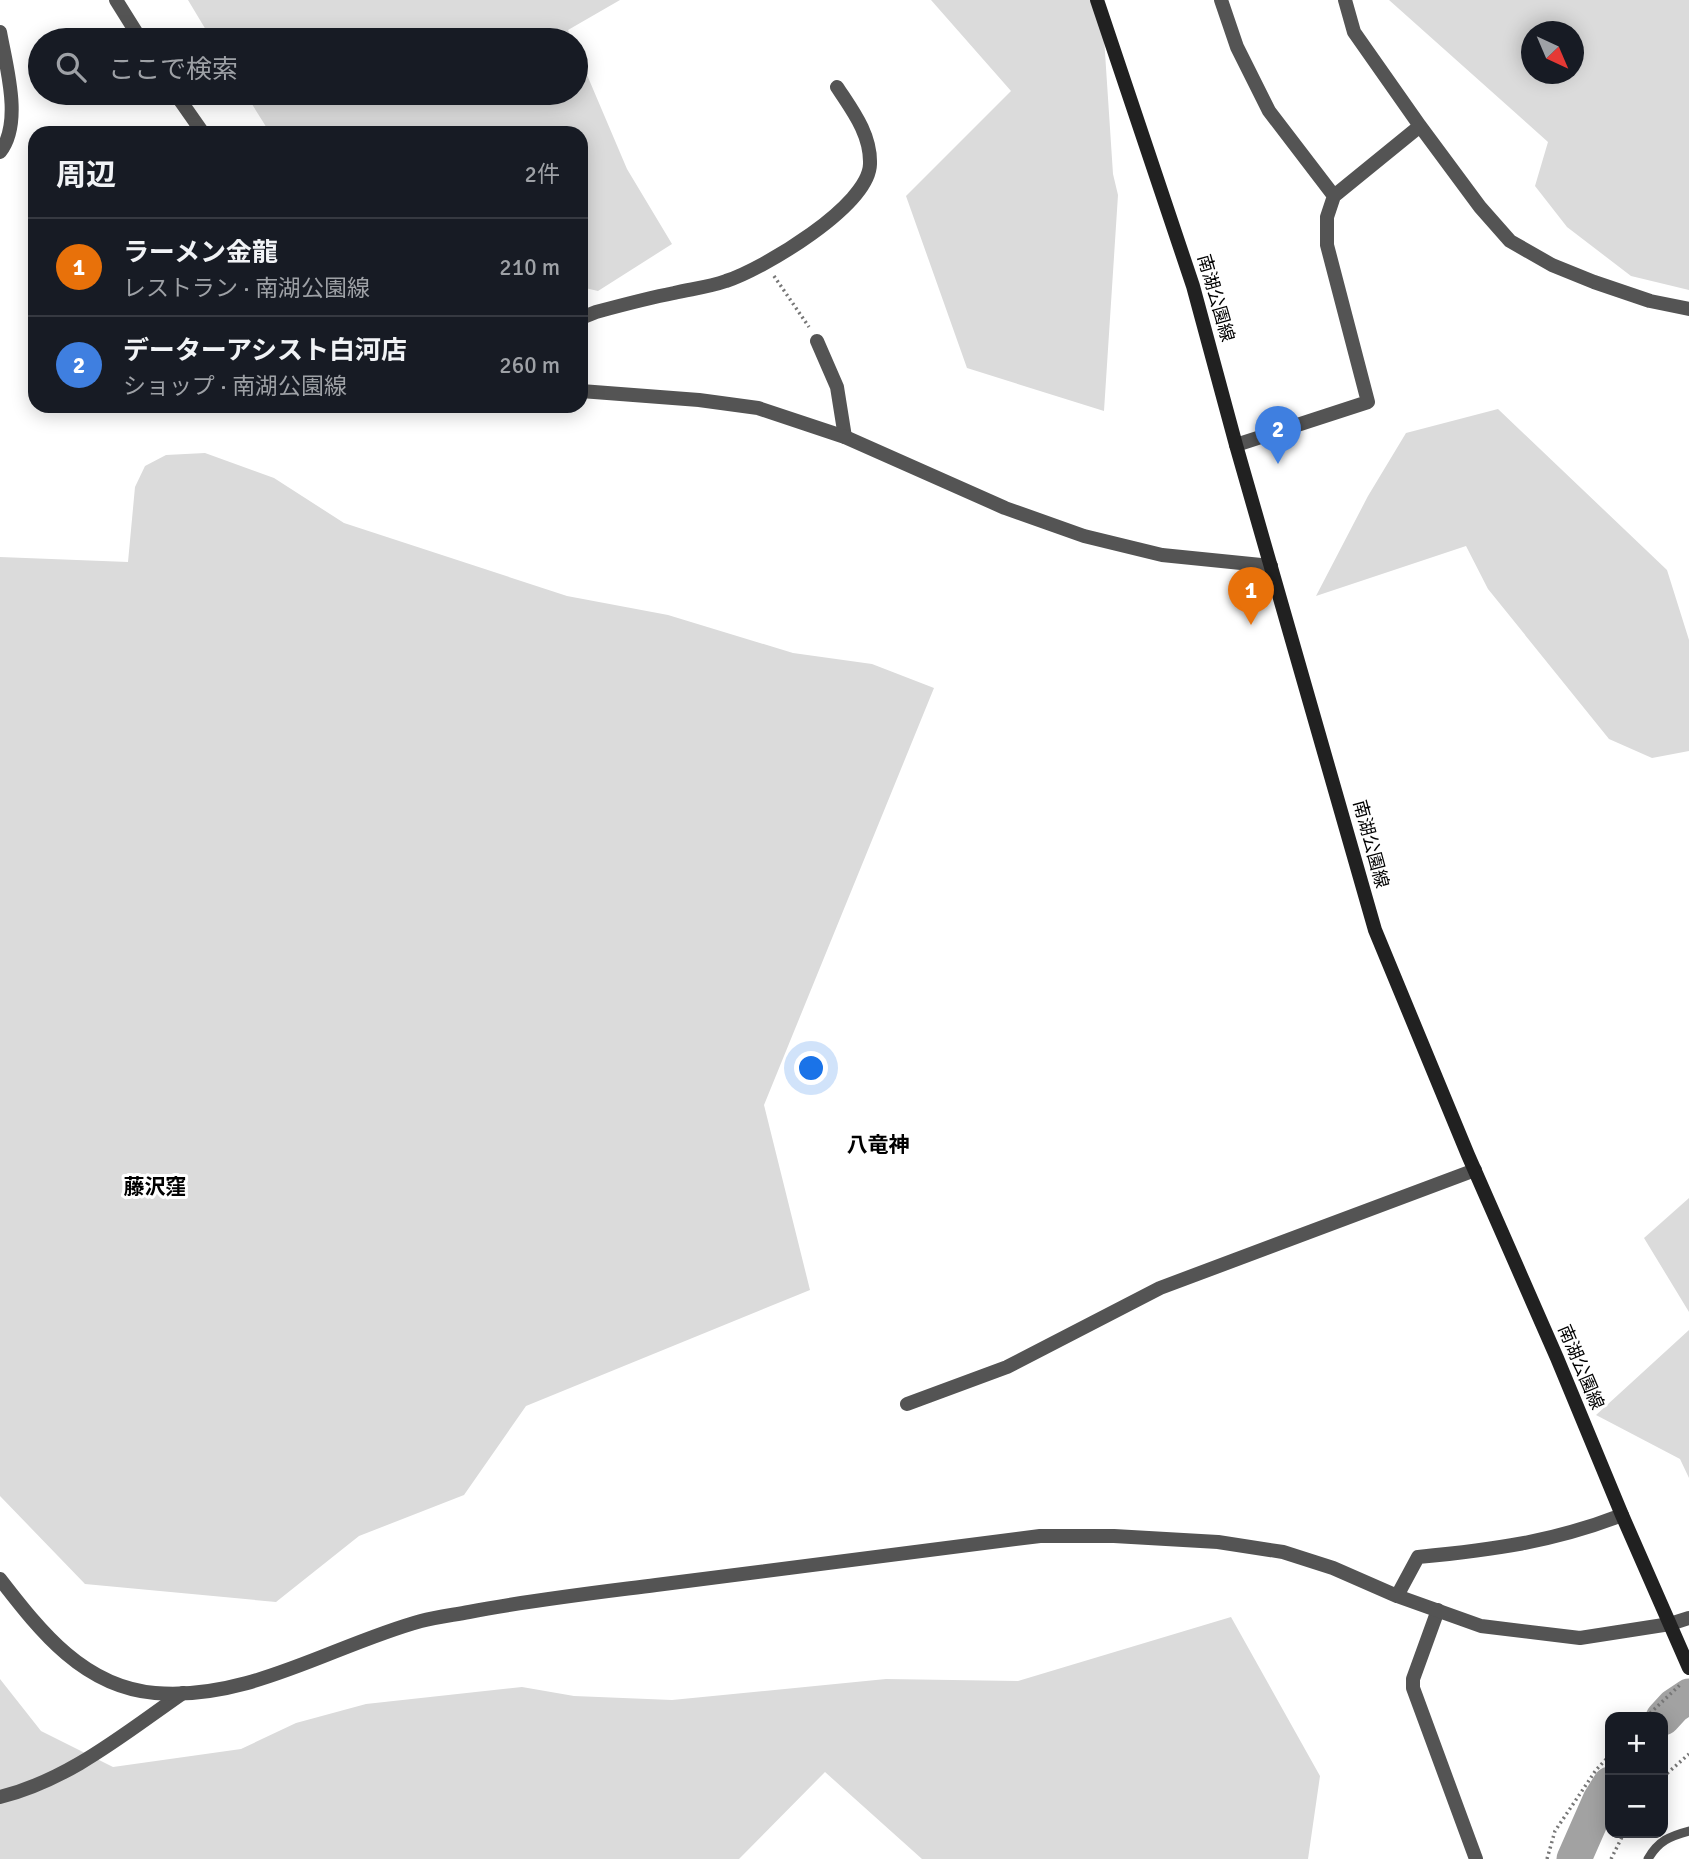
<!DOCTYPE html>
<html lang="ja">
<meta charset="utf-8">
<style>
body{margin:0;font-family:Signika,"Noto Sans JP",sans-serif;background:#242831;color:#f1f3f6}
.controls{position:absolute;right:21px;bottom:21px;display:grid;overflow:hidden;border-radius:14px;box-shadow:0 4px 18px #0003}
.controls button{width:63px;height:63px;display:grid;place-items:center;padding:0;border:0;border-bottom:2px solid #363941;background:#171b24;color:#f1f3f6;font:35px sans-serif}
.compass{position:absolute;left:1521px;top:21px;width:63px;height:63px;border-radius:50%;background:#171b24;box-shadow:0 4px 18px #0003;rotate:136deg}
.you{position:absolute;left:812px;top:1069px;width:24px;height:24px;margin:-18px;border:5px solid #fff;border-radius:50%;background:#1a73e8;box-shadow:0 0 0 10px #1a73e833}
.badge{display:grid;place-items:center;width:46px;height:46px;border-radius:50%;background:#858687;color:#fff;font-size:23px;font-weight:700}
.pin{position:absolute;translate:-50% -58px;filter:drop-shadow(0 2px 4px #0008)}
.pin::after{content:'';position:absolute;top:37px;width:24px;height:21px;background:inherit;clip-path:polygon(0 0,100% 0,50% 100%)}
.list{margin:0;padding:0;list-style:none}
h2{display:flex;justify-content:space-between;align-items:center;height:91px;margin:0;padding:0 28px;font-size:30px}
h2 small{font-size:23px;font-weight:400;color:#9ea1a6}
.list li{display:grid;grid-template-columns:46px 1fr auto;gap:21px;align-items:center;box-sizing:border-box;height:98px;padding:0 28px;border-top:2px solid #363941}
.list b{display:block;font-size:26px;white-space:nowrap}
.list p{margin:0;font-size:23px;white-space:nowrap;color:#9ea1a6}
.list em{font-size:23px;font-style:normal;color:#9ea1a6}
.icon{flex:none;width:38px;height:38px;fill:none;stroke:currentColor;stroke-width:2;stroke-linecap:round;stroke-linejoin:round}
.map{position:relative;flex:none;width:1689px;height:1859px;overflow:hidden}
.search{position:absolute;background:#171b24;box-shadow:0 4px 18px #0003;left:28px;top:28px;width:560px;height:77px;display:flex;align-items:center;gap:18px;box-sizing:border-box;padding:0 24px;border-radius:38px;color:#9ea1a6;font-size:26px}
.panel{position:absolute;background:#171b24;box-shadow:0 4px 18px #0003;left:28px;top:126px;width:560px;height:287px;border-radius:21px}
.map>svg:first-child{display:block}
.green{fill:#dbdbdb;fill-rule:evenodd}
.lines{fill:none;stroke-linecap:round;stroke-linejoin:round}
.river{stroke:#a2a2a2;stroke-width:35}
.path{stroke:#767676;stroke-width:3.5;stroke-dasharray:2 3.5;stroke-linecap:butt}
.service{stroke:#545454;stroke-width:9}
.minor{stroke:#545454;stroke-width:14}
.tertiary{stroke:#545454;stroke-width:14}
.secondary{stroke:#212121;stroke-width:14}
.labels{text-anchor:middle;stroke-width:6;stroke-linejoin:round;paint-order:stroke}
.street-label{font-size:18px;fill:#000;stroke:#fff}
.quarter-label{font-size:21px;font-weight:bold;fill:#000;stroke:#fff}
</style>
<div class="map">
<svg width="1689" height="1859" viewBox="0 0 1689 1859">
<rect width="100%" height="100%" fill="#fff"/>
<!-- green -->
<path class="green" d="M 188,0 L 620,0 L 568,30 L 572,40 L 212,40 Z
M 931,0 L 1099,0 L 1102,7 L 1113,174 L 1118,195 L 1104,411 L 967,368 L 906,196 L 1011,91 Z
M 1389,0 L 1689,0 L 1689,290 L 1631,276 L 1567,227 L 1535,186 L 1548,142 ZM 1532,32 L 1574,32 L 1574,74 L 1532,74 Z
M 576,49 L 627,169 L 672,244 L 598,291 L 581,287 L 581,133 L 270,133 L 245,93 L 576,93 Z
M 1498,409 L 1667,570 L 1689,640 L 1689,751 L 1652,758 L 1609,739 L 1488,589 L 1466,546 L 1316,596 L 1368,496 L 1406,433 Z
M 205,453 L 274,478 L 344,523 L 567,596 L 668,615 L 793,653 L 872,664 L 934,688 L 764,1105 L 810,1290 L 526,1406 L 464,1495 L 359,1536 L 276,1602 L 85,1584 L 0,1496 L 0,557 L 128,562 L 135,487 L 145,466 L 166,455 Z
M 1689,1198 L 1689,1312 L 1644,1238 Z
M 1689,1330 L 1689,1478 L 1680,1459 L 1596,1415 Z
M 1231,1617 L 1320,1776 L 1308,1859 L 922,1859 L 825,1772 L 739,1859 L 0,1859 L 0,1679 L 41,1731 L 113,1767 L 241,1749 L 296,1723 L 366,1704 L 522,1687 L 574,1696 L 672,1700 L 886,1679 L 1018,1681 Z"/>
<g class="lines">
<!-- river -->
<path class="river" d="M 1663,1718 L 1674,1706 L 1689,1696
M 1574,1859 L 1600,1800 L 1610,1784"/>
<!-- path -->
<path class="path" d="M 774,276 L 809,327
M 1646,1717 L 1682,1683
M 1663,1777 L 1689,1754
M 1547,1859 L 1555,1831 L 1596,1770 L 1610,1755
M 1611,1859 L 1624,1833"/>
<!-- service -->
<path class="service" d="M 1648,1859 C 1658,1841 1670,1836 1689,1831"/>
<!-- minor -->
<path class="minor" d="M 1221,0 L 1237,47 L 1269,111 L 1334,196
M 1345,0 L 1354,32 L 1420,126 L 1480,207 L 1510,241 L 1552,265 L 1594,282 L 1650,301 L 1689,309
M 0,32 C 6,66 23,123 0,152
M 581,318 L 596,312 C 622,305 648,298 674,293 C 691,289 709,287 726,281 C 763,269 869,206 870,164 C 871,134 852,110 837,87
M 817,341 L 837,387 L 845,437
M 1236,445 L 1368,402 L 1327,245 L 1327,217 L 1334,196 L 1420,126
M 907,1404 L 1007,1367 L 1160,1288 L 1475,1170
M 1438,1610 L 1413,1679 L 1413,1688 L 1476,1859
M 0,1797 C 69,1780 125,1733 183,1693"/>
<!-- tertiary -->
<path class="tertiary" d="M 116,0 L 141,40
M 175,93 L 203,133
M 581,391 L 699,400 L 758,408 L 845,437 L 1005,508 L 1084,536 L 1162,555 L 1271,566
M 0,1579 C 41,1632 84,1687 155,1693 C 249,1701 333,1645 421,1621 C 436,1617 453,1615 469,1612 C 531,1600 593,1593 656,1585 C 784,1568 912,1552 1040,1536 L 1114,1536 L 1218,1542 L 1283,1552 L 1333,1568 L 1397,1596 L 1481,1626 L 1580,1638 L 1670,1624 L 1689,1618
M 1397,1596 L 1418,1557 C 1491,1550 1553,1542 1622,1515"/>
<!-- secondary -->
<path class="secondary" d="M 1097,0 L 1193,286 L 1236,445 L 1375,930 L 1468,1155 L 1557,1358 L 1622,1515 L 1689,1668"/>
</g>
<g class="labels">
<!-- street labels -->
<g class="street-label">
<text transform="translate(1216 298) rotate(74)" y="6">南湖公園線</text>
<text transform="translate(1371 844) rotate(75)" y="6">南湖公園線</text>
<text transform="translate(1581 1367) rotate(67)" y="6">南湖公園線</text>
</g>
<!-- quarter labels -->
<g class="quarter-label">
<text x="878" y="1152">八竜神</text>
<text x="155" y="1194">藤沢窪</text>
</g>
</g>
</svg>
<div class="controls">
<button>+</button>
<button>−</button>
</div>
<svg class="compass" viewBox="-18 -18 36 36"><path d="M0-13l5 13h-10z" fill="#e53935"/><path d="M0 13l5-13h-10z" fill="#9ea1a6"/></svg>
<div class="you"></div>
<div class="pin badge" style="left:1251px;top:625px;background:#e8710a">1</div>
<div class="pin badge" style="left:1278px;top:464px;background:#3f7fe0">2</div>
<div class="search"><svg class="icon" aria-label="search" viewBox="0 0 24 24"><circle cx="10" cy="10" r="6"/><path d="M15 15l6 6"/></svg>ここで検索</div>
<section class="panel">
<h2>周辺<small>2件</small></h2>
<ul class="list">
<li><span class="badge" style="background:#e8710a">1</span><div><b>ラーメン金龍</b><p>レストラン · 南湖公園線</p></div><em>210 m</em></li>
<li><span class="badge" style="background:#3f7fe0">2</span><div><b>データーアシスト白河店</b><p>ショップ · 南湖公園線</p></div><em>260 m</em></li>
</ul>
</section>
</div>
